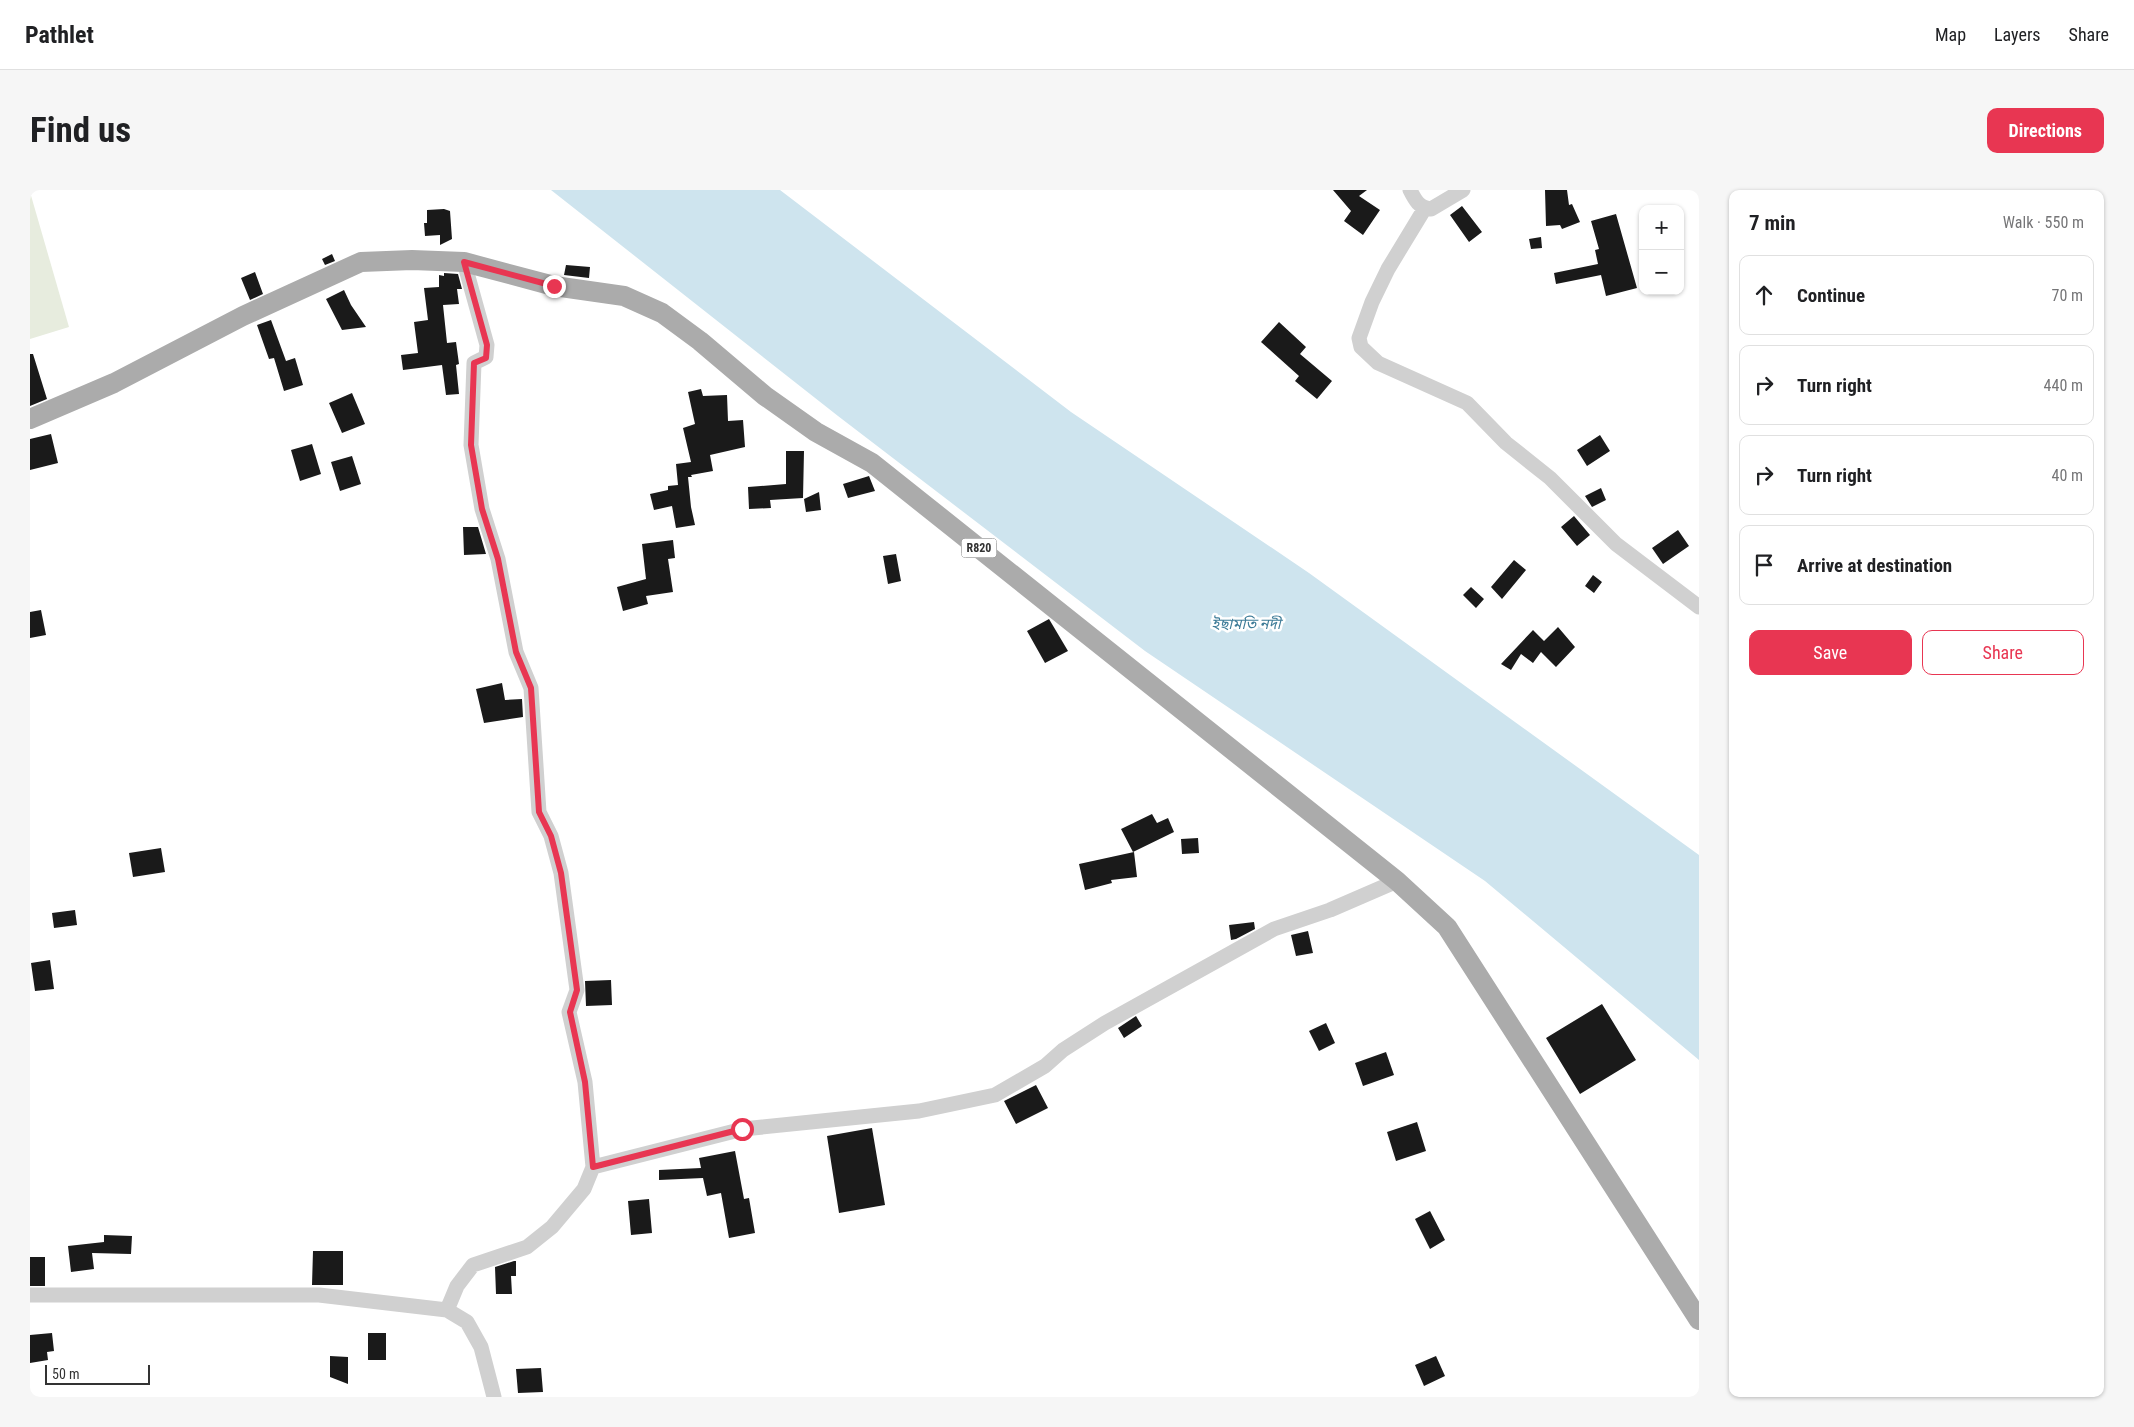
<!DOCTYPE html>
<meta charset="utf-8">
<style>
body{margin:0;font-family:"Roboto Condensed","Noto Sans Bengali",sans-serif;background:#f6f6f6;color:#202124}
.controls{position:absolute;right:15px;top:15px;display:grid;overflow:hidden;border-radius:10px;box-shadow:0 1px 4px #0004}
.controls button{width:45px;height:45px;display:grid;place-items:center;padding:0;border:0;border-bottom:1px solid #e0e0e0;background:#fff;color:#202124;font:25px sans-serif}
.scale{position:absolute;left:15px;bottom:12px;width:105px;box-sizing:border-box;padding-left:5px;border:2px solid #333;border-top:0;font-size:14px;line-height:18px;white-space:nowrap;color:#333;-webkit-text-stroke:4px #fff;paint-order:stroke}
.stop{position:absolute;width:15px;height:15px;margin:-11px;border:4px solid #e83652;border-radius:50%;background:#fff}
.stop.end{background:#e83652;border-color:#fff;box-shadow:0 1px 5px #0008}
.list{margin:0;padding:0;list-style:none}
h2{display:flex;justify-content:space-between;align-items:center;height:65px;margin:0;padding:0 20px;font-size:21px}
h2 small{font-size:16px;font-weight:400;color:#757577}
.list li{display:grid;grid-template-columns:32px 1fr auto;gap:15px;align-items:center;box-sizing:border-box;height:80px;margin:0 10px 10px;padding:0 10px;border:1px solid #e0e0e0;border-radius:10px}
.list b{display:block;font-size:19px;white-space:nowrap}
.list em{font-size:16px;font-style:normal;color:#757577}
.actions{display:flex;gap:10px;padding:15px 20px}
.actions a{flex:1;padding:11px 0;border:1px solid #e83652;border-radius:10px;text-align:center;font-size:18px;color:#e83652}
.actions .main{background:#e83652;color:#fff}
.icon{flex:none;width:28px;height:28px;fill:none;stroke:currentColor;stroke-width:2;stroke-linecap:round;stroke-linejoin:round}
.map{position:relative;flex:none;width:1669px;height:1207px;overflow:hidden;border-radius:10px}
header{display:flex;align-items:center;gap:30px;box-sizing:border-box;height:70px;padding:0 25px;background:#fff;border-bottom:1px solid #e0e0e0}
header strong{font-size:24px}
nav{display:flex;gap:28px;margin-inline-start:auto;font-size:18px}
.intro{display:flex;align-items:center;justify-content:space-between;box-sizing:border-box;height:120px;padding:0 30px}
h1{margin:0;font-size:35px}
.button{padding:12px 22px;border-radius:10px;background:#e83652;color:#fff;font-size:18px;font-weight:700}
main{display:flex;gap:30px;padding:0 30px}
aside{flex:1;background:#fff;border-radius:10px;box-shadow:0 1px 4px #0004}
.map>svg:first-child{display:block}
.green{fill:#e7ecde}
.water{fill:#cee4ee}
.building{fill:#1a1a1a}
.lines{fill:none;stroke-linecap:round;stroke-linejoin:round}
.minor{stroke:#d0d0d0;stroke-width:15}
.major{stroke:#ababab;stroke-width:20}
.route{stroke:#e83652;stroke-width:6}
.labels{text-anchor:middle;stroke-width:5;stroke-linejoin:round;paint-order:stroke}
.shield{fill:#fff;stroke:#707070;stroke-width:1}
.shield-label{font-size:12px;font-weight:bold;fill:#333}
.water-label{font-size:15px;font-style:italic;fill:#3e7c98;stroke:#fff}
</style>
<header>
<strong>Pathlet</strong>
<nav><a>Map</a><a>Layers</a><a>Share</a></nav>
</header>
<div class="intro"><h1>Find us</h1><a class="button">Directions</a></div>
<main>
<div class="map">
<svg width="1669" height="1207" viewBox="0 0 1669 1207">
<rect width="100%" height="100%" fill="#fff"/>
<!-- green -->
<path class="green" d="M 0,2 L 39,137 L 0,149 Z"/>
<!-- water -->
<path class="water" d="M 521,0 L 750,0 L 1041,222 L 1279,383 L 1669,665 L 1669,870 L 1455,691 L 1115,461 L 808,226 Z"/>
<!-- building -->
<path class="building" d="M 1303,0 L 1337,0 L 1329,6 L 1350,20 L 1333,45 L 1314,31 L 1321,21 Z
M 1515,0 L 1537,0 L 1539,15 L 1542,14 L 1550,32 L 1532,39 L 1530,35 L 1516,36 Z
M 1432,16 L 1452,42 L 1439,52 L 1420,25 Z
M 414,19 L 420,21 L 422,49 L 410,55 L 410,45 L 395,46 L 394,33 L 397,33 L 397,20 Z
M 1586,24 L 1607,98 L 1576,106 L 1571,85 L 1526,94 L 1524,83 L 1568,74 L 1565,60 L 1569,59 L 1561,31 Z
M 1511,47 L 1512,58 L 1501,59 L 1499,49 Z
M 302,64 L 305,71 L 295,75 L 292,69 Z
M 536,75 L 560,77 L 559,88 L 534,85 Z
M 225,82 L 233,104 L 220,110 L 211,88 Z
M 414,83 L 428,84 L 432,99 L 427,99 L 429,114 L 413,115 L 417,153 L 426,152 L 429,174 L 426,175 L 429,204 L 416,205 L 412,175 L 373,180 L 371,165 L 388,163 L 384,132 L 398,130 L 394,98 L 409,97 L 409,85 L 414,86 Z
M 314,100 L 321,115 L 336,137 L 312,140 L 296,109 Z
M 241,130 L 256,171 L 265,168 L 273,195 L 254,201 L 244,168 L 239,169 L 227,135 Z
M 1249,132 L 1276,157 L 1270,164 L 1302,191 L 1287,209 L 1265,191 L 1269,186 L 1231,152 Z
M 0,164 L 3,164 L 17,209 L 0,216 Z
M 671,199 L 673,206 L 697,205 L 698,231 L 713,230 L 715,257 L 680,265 L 683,281 L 661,285 L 662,287 L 658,287 L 661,317 L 665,335 L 646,338 L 642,316 L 624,320 L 620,304 L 638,300 L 638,296 L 648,295 L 646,274 L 661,272 L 653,238 L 665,234 L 658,202 Z
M 322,203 L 335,234 L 312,243 L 299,213 Z
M 21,244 L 28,273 L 0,280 L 0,249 Z
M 1570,245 L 1580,261 L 1557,276 L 1547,260 Z
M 282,254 L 291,284 L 270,291 L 261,260 Z
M 756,261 L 774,261 L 773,308 L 740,310 L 741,318 L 719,319 L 718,297 L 756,294 Z
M 322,266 L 331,294 L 310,301 L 301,272 Z
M 839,286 L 845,301 L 818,308 L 813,294 Z
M 1571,298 L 1576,310 L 1562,317 L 1555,306 Z
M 789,302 L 791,320 L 776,322 L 774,309 Z
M 1544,326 L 1560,345 L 1547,356 L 1531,337 Z
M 433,337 L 448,337 L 456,364 L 434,365 Z
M 1648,340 L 1659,356 L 1633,374 L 1622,358 Z
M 643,350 L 645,368 L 638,369 L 643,402 L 616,406 L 618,414 L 593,421 L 587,397 L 616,389 L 612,354 Z
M 866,364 L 871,391 L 858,394 L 853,366 Z
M 1484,370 L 1496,380 L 1472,409 L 1461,397 Z
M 1563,385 L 1572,392 L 1564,403 L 1555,396 Z
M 1441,397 L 1454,409 L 1446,418 L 1433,405 Z
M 11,420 L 16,445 L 0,448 L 0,422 Z
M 1019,429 L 1038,461 L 1015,473 L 997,441 Z
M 1528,437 L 1545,457 L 1526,477 L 1511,462 L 1503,473 L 1491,464 L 1481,480 L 1471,474 L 1503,440 L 1514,451 Z
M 472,493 L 475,510 L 492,509 L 493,527 L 454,533 L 446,499 Z
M 1122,624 L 1127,633 L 1138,628 L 1144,642 L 1103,662 L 1091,639 Z
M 1168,648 L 1169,663 L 1152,664 L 1151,649 Z
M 131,658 L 135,682 L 103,687 L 99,663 Z
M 1104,662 L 1107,687 L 1081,690 L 1082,693 L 1055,700 L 1049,674 Z
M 45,720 L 47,735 L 24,738 L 22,723 Z
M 1224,732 L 1225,739 L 1206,749 L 1201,750 L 1199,735 Z
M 1278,741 L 1283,763 L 1266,766 L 1261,745 Z
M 20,770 L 24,799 L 5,801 L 1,773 Z
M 581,790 L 582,815 L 556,816 L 555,791 Z
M 1572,814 L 1606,870 L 1550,904 L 1516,848 Z
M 1106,826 L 1112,836 L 1094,848 L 1088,838 Z
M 1296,833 L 1305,853 L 1289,861 L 1279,841 Z
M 1356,862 L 1364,885 L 1333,896 L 1325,873 Z
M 1006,895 L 1018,918 L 986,934 L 974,911 Z
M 1387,932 L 1396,961 L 1366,971 L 1357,942 Z
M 842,938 L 855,1015 L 809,1023 L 797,946 Z
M 705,961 L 714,1009 L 719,1008 L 725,1043 L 699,1048 L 691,1003 L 677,1006 L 673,988 L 629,990 L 629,980 L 671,978 L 669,968 Z
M 619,1009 L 622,1043 L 601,1045 L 598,1011 Z
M 1400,1021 L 1415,1050 L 1400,1059 L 1385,1029 Z
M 74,1045 L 102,1046 L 101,1064 L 62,1063 L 64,1079 L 41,1082 L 38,1056 L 74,1052 Z
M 283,1061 L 313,1061 L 313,1095 L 282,1095 Z
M 0,1067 L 15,1067 L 15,1096 L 0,1096 Z
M 484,1071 L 486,1071 L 486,1086 L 481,1086 L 482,1104 L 466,1104 L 465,1077 Z
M 22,1143 L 24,1161 L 17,1162 L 18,1170 L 0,1173 L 0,1145 Z
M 338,1143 L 356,1143 L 356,1170 L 338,1170 Z
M 300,1166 L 318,1167 L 318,1194 L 300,1187 Z
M 1406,1166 L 1415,1186 L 1394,1196 L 1385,1175 Z
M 511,1178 L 513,1202 L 488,1203 L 486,1179 Z"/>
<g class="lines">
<!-- minor -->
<path class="minor" d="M 1380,0 C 1385,10 1389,18 1401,19 L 1433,0
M 1395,18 L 1358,79 L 1342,112 L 1329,148 L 1331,157 L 1348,173 L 1437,213 L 1476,253 L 1520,288 L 1586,354 L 1669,417
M 563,977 L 713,939 L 889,921 L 965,905 L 1015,876 L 1033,860 L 1075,833 L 1244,739 L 1300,720 L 1367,691
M 0,1105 L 289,1105 L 417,1120 L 437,1132 L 451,1157 L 464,1207
M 417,1120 L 427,1096 L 443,1075 L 497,1057 L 522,1037 L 554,999 L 563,977 L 555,892 L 539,822 L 547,800 L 531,683 L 521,646 L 509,622 L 501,498 L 486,462 L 468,369 L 452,319 L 441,255 L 444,173 L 456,167 L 457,155 L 434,72"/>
<!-- major -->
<path class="major" d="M 0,229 L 84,193 L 213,126 L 331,72 L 382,70 L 434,72 L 524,96 L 594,106 L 632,123 L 670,151 L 735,206 L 786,242 L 842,273 L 1367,691 L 1417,737 L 1669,1130"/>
</g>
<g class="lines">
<!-- route -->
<path class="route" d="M 524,96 L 434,72 L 457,155 L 456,168 L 444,173 L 441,255 L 452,319 L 468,369 L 486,462 L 501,498 L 509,622 L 521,646 L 531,683 L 547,800 L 540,822 L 555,892 L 563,977 L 712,939"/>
</g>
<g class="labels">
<!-- shield labels -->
<rect class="shield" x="931.5" y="348.5" width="35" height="19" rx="4"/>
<g class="shield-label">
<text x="949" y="362">R820</text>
</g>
<!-- water labels -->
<g class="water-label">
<text x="1216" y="439">ইছামতি নদী</text>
</g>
</g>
</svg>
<div class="controls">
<button>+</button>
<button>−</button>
</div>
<div class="scale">50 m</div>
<div class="stop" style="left:712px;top:939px"></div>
<div class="stop end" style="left:524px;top:96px"></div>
</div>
<aside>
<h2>7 min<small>Walk · 550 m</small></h2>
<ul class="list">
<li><svg class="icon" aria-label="ahead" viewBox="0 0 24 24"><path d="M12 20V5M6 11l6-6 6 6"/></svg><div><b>Continue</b></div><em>70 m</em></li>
<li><svg class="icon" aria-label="right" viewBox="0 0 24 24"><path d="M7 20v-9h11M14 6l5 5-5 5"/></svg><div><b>Turn right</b></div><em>440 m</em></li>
<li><svg class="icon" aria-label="right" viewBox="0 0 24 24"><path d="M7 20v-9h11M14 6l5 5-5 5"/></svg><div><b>Turn right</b></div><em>40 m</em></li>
<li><svg class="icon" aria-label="arrive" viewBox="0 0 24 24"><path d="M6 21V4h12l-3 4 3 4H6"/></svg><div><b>Arrive at destination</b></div></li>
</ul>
<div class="actions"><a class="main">Save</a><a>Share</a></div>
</aside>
</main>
